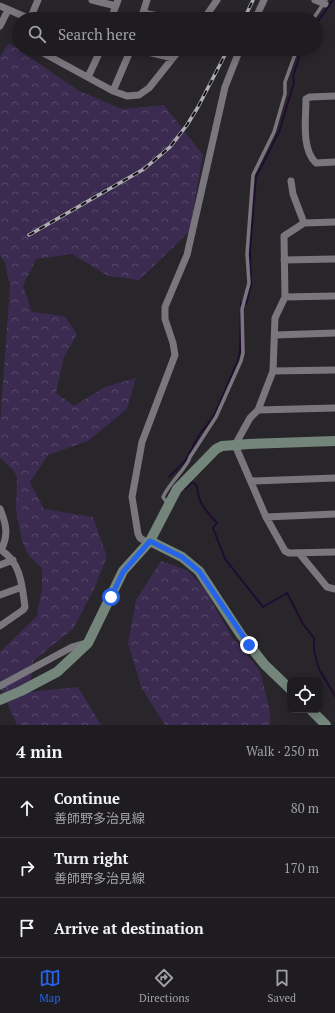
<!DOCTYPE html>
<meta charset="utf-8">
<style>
body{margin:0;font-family:"PT Serif","Noto Sans JP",serif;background:#262529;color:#f1f3f6}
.controls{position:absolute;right:12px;bottom:12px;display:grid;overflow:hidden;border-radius:8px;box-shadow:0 2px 10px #0003}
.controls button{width:36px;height:36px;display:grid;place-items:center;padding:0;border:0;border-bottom:1px solid #3c3a3e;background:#1e1c20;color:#f1f3f6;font:20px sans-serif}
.stop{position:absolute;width:12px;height:12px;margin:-9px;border:3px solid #2563eb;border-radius:50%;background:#fff}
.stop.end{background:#2563eb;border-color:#fff;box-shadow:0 1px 4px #0008}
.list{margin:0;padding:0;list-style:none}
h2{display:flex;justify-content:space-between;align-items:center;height:52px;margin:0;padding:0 16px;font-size:17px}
h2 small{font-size:13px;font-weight:400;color:#a1a1a5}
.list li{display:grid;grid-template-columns:26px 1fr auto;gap:12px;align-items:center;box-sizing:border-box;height:60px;padding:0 16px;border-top:1px solid #3c3a3e}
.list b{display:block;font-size:15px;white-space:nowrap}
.list p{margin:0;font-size:13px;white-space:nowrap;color:#a1a1a5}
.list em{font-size:13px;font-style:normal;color:#a1a1a5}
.icon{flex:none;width:22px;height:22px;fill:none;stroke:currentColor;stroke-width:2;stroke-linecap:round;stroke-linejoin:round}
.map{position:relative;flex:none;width:335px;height:725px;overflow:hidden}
.search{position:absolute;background:#1e1c20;box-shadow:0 2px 10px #0003;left:12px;right:12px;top:12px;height:44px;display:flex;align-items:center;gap:10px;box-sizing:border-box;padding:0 14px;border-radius:22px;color:#a1a1a5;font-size:15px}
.sheet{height:232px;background:#1e1c20}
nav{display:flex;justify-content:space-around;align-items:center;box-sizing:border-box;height:56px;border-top:1px solid #3c3a3e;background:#1e1c20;font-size:11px;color:#a1a1a5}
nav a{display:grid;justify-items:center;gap:2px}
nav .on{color:#2563eb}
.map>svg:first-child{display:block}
.forest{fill:url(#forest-crowns)}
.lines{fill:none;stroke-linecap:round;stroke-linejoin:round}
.stream{stroke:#1f0c33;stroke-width:2}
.lane{stroke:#79767d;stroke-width:3.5}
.street{stroke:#79767d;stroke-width:7}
.secondary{stroke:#74867b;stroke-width:10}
.rail-casing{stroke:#adacb0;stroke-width:3.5}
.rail{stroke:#100f12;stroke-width:2;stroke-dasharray:6;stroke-linecap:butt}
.route{stroke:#2563eb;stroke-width:5}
</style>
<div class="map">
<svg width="335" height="725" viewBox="0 0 335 725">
<defs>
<pattern id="forest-crowns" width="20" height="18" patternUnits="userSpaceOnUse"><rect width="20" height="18" fill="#3b2b51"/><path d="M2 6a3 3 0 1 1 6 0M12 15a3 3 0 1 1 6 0" fill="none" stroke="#57496a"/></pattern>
</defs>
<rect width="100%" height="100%" fill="#28262b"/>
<!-- forest -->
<path class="forest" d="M 9,43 L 79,91 L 122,109 L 164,105 L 203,155 L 189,232 L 139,280 L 108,276 L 72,254 L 36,259 L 23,286 L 32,312 L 64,316 L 77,334 L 64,357 L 56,393 L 74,406 L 105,387 L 136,378 L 127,409 L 88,441 L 48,455 L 30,482 L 44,509 L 93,517 L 107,557 L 94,589 L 73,629 L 33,661 L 29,692 L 78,687 L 101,725 L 17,725 L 0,686 L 0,652 L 37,616 L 42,587 L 42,568 L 29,556 L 22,541 L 16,510 L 17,478 L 13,470 L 0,458 L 0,424 L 10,287 L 5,262 L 0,255 L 0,57 Z
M 161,561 L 187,570 L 204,588 L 232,637 L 260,671 L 270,711 L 270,725 L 165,725 L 141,687 L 128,643 L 136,600 Z"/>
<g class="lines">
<!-- stream -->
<path class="stream" d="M 316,24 L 333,0
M 246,304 L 251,285 L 250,249 L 256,177 L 279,132 L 294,83 L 293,76 L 302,49
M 169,477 L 185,461 L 200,434 L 214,416 L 238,361 L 240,351 L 241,303
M 185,489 L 192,482 L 197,486 C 198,503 206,511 217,523 L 213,528 L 225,559 L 263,607 L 287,593 L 303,624 L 314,638 L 314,651 L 319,669 L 335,696"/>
<!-- lane -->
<path class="lane" d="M 313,19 L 326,0
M 167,503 L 163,497 C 169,483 188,467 190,457 L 216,417 L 241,361 L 243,353 L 242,309 L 249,283 L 247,254 L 253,175 L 274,132 L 285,94 L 285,82 L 297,49"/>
<!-- street -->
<path class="street" d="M 92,0 L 116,6
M 315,0 L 325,4
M 0,6 L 30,19
M 143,13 L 174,19
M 30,19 L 38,0
M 111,19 L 118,0
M 141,19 L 147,0
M 204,19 L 217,0
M 255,19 L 264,0
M 0,26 L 8,10
M 36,49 L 113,91 L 127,96 L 139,95 L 149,88 L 180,49
M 135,49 L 173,58
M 88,77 L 101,49
M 113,91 L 131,49
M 335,96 L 310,97 L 306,99 C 306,118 301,149 316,163 L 335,162
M 291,181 L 293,194 L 304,223
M 335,222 L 304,223 L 284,236 L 285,297 L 275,318 L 273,371 L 258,410 L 250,418 L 235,445 L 266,517 L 285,551 L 289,553 L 335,552
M 284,260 L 335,259
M 285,297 L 335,296
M 275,335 L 335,333
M 273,371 L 335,370
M 258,410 L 335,408
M 251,481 L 335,478
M 0,509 C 6,523 9,535 1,550 C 21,563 22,585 25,607 L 23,610 L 0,626
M 266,517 L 335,514
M 148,543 L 140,538 L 138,534 L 132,497 L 142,442 L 175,355 L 173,343 L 165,319 L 165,307 L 187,255 L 225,87 L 240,49
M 299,553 L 327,587 L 335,589
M 0,565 L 13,560
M 0,595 L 22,587
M 0,686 L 72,647 L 86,643"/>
<!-- secondary -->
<path class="secondary" d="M 150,541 L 177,489 L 216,449 L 222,446 L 249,444 L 335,441
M 0,700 L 21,691 L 57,672 L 88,643 L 123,571 L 150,541 L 182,557 L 199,571 L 241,635 L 265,665 L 290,689
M 311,710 L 326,725"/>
<!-- rail casing -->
<g class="rail-casing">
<path id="rail" d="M 244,19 L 253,0
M 29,235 L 144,169 L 170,147 L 187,125 L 198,107 L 228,49"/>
</g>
<!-- rail -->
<use href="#rail" class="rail"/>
</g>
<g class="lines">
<!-- route -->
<path class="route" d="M 111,597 L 123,572 L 150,541 L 182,557 L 199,571 L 249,645"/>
</g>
</svg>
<div class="controls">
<button><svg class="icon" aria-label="locate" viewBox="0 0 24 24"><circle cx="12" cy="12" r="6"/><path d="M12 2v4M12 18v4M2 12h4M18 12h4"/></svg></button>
</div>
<div class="stop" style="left:111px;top:597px"></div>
<div class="stop end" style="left:249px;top:645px"></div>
<div class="search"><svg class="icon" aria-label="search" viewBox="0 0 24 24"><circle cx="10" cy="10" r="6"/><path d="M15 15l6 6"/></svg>Search here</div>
</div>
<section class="sheet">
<h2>4 min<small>Walk · 250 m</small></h2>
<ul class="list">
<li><svg class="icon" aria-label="ahead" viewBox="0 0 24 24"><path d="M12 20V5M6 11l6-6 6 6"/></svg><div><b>Continue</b><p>善師野多治見線</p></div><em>80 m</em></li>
<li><svg class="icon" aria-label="right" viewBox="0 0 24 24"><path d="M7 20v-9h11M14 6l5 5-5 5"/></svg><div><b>Turn right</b><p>善師野多治見線</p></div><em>170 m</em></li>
<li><svg class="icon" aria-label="arrive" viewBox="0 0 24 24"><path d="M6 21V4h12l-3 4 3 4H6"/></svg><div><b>Arrive at destination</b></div></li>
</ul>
</section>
<nav>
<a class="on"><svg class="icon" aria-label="map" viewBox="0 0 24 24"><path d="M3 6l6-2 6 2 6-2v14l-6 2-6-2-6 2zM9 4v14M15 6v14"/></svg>Map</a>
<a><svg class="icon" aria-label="directions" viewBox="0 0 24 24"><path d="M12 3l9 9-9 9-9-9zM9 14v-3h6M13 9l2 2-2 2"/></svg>Directions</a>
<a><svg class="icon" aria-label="saved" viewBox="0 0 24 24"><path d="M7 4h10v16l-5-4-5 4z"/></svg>Saved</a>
</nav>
